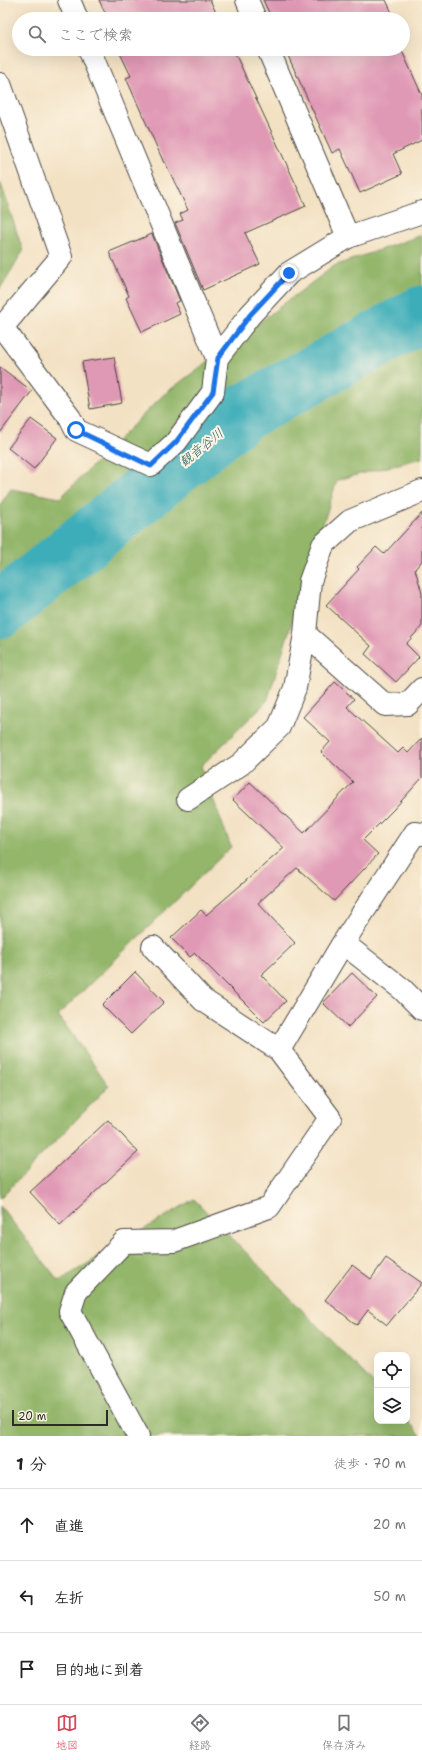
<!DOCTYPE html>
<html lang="ja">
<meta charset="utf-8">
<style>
body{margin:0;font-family:"Shantell Sans","Klee One",sans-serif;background:#f6f6f6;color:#202124}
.controls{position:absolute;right:12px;bottom:12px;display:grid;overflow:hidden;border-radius:8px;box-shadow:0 4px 16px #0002}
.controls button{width:36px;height:36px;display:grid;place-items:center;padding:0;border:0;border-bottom:1px solid #e0e0e0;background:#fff;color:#202124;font:20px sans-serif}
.scale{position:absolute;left:12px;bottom:10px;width:96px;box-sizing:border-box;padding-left:4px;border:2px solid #2b2b2b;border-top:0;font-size:11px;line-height:14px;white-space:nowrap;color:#2b2b2b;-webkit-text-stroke:3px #fcf5e5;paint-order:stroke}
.stop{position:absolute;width:12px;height:12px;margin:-9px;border:3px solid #1a73e8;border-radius:50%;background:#fff}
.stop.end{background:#1a73e8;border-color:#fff;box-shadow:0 1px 4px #0008}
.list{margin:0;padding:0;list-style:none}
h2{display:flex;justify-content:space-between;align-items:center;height:52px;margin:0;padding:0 16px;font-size:17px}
h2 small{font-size:13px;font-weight:400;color:#757577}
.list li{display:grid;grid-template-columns:26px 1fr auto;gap:12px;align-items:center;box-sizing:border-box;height:72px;padding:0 16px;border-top:1px solid #e0e0e0}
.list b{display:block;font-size:15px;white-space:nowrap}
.list em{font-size:13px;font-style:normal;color:#757577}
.icon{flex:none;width:22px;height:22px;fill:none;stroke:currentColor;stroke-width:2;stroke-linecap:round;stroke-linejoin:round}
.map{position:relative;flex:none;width:422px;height:1436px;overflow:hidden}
.search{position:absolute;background:#fff;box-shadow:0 4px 16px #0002;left:12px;right:12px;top:12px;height:44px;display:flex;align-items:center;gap:10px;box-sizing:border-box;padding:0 14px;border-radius:22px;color:#757577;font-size:15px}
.sheet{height:268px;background:#fff}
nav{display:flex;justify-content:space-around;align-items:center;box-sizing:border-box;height:56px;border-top:1px solid #e0e0e0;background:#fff;font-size:11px;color:#757577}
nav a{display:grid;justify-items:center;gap:2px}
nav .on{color:#d1495b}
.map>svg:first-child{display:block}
.forest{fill:#93b66a;stroke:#5f704a}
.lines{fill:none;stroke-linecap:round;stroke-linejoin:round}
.river{stroke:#3dadb9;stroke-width:57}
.building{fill:#e099b5}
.minor-casing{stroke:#494642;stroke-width:24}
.minor{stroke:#fff;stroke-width:22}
.route{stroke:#1a73e8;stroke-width:5}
.labels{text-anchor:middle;stroke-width:4;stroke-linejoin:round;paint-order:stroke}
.water-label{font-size:13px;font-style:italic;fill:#325f64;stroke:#fcf5e5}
</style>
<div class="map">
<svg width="422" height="1436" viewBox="0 0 422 1436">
<rect width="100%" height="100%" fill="#fcf5e5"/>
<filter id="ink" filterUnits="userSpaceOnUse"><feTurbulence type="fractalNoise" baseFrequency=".025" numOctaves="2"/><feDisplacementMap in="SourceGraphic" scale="8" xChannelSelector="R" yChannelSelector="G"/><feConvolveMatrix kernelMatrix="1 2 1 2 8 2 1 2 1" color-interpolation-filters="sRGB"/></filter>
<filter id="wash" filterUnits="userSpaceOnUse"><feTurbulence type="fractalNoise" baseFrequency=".012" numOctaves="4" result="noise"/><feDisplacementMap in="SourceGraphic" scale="16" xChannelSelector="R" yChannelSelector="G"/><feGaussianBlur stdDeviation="0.9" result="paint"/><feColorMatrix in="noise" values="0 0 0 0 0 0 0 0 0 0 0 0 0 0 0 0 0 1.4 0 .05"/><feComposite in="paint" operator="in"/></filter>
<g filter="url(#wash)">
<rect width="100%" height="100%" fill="#f3e1c3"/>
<!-- forest -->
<path class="forest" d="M 0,181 L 23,251 L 0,289 Z
M 422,235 L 422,458 L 337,480 L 267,701 L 201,766 L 231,847 L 58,1015 L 109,1086 L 0,1198 L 0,505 L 11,489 L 60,498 L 162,396 L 334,266 Z
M 194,1199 L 377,1387 L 377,1421 L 407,1421 L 407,1420 L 422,1436 L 0,1436 L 0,1206 L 59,1281 Z"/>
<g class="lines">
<!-- river -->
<path class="river" d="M 0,610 L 243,413 L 422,314"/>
</g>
<g id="blocks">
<!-- building -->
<path class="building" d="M 99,0 L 210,0 L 219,19 L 108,19 Z
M 263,0 L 386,0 L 395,19 L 272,19 Z
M 118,49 L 233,49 L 306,206 L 245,233 L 260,264 L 203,290 L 175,223 L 183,220 L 180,214 L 188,210 L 165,162 L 164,163 L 126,78 L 131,76 Z
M 285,49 L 401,49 L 422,95 L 422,140 L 393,154 L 402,174 L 360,193 L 340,149 L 332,153 Z
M 152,234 L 180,301 L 175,303 L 180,314 L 142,332 L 126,298 L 129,296 L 109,252 Z
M 114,357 L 122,403 L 90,409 L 82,362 Z
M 0,367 L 32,391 L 0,433 Z
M 31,419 L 57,438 L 34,469 L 8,448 Z
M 422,513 L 422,561 L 415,569 L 422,593 L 422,626 L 406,644 L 419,657 L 396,682 L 365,654 L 371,646 L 326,605 L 359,569 L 357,567 L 376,547 L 384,554 Z
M 335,682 L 354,699 L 347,707 L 398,753 L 403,748 L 408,753 L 422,738 L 422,778 L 393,810 L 363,840 L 378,854 L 334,901 L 297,868 L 258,903 L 295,943 L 261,975 L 286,1001 L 264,1022 L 195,953 L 190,957 L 171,938 L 201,910 L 206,915 L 284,848 L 233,800 L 250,782 L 304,833 L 353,782 L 321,752 L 330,742 L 303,717 Z
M 135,972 L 164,1002 L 131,1034 L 102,1005 Z
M 352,973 L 377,997 L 348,1027 L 323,1003 Z
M 108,1120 L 138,1152 L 60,1225 L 30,1192 Z
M 386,1258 L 422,1283 L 387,1325 L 368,1310 L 357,1325 L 325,1300 L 352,1265 L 371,1279 Z"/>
</g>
</g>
<g filter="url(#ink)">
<use href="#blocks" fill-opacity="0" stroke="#494642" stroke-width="1"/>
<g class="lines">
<!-- minor casing -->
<g class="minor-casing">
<path id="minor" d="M 69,0 L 77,19
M 247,0 L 255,19
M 89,49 L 217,358 L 250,315 L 289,273 L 348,237 L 422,212
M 268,49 L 348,237
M 0,84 L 61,257 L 0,330
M 2,327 L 70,418 L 76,430 L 151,465 L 176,442 L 213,392 L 217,358
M 305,634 L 385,705 L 408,704 L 422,689
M 188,799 L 241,764 L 279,727 L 295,688 L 305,634 L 310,581 L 323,545 L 350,521 L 422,491
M 343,943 L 402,989 L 422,1009
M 153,947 L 203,1000 L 279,1050 L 343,943 L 415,833 L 422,834
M 138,1436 L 70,1311 L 76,1292 L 124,1242 L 174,1241 L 269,1207 L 330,1118 L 279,1050"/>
</g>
<!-- minor -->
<use href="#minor" class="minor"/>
</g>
</g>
<g class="lines" filter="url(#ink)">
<!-- route -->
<path class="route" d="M 76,430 L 151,466 L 176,442 L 213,392 L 218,358 L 250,315 L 289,273"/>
</g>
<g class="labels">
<!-- water labels -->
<g class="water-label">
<text transform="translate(201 447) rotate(-39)" y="5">観音谷川</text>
</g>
</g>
</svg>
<div class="controls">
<button><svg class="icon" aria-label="locate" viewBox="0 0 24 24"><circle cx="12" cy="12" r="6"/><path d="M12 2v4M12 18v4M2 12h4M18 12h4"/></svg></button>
<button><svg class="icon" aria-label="layers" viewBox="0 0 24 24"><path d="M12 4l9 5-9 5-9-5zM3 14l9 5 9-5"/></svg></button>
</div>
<div class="scale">20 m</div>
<div class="stop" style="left:76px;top:430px"></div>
<div class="stop end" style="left:289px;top:273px"></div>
<div class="search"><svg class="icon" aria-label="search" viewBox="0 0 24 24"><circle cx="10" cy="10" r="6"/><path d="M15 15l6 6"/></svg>ここで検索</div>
</div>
<section class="sheet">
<h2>1 分<small>徒歩 · 70 m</small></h2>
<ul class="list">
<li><svg class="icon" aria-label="ahead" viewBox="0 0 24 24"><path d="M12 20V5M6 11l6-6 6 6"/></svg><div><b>直進</b></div><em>20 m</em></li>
<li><svg class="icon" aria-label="left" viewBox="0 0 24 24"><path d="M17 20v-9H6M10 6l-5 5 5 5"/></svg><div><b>左折</b></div><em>50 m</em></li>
<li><svg class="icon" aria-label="arrive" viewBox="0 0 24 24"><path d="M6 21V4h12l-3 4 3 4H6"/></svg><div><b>目的地に到着</b></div></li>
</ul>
</section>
<nav>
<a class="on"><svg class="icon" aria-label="map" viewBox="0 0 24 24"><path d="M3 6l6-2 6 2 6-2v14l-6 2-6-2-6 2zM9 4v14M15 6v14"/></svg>地図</a>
<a><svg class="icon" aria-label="directions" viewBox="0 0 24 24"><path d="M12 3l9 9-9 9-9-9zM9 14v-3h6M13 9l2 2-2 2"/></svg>経路</a>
<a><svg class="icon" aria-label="saved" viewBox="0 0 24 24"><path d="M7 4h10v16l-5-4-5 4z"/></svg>保存済み</a>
</nav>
